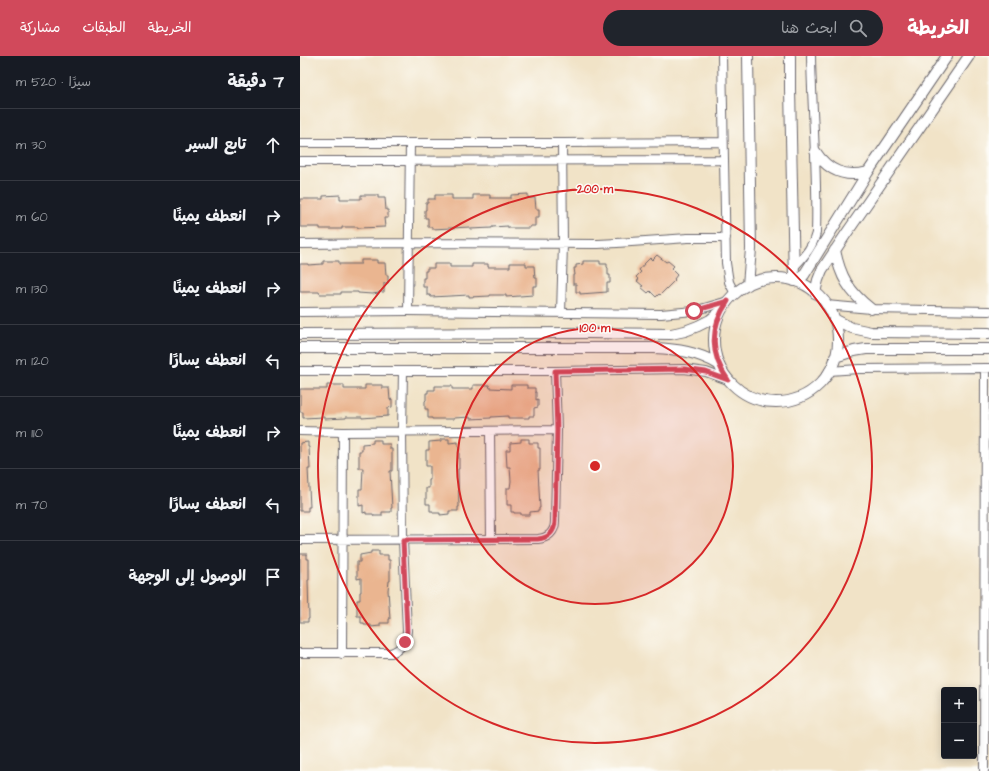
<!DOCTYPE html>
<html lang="ar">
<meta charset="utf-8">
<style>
body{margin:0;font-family:"Architects Daughter","Playpen Sans Arabic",sans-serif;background:#20242c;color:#f1f3f6;direction:rtl}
.controls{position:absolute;right:12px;bottom:12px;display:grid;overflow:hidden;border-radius:4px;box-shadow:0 2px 10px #0003}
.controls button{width:36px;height:36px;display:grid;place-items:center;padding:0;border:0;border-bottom:1px solid #363941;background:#171b24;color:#f1f3f6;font:20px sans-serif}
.stop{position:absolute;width:12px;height:12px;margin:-9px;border:3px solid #d1495b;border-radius:50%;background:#fff}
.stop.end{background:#d1495b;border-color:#fff;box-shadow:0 1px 4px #0008}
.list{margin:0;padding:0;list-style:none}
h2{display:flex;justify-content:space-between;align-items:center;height:52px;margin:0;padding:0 16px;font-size:17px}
h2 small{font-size:13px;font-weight:400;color:#9ea1a6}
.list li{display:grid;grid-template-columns:26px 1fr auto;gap:12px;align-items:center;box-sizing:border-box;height:72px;padding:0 16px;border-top:1px solid #363941}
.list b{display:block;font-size:15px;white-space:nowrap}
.list em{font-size:13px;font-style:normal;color:#9ea1a6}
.icon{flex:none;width:22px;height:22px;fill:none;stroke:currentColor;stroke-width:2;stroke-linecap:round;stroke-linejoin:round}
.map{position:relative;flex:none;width:689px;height:715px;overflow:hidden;direction:ltr}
header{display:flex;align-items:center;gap:24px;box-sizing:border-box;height:56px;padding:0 20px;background:#d1495b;color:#fff}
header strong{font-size:19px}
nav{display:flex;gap:22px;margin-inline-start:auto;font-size:14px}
.search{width:280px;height:36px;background:#20242c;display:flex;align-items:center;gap:10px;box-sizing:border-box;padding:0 14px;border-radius:22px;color:#9ea1a6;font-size:15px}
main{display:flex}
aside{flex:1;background:#171b24}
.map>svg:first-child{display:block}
.building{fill:#eab590}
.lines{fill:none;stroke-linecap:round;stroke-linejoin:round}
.minor-casing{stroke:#6a666c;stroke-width:10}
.tertiary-casing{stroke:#6a666c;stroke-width:12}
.minor{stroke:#fff;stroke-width:8}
.tertiary{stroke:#fff;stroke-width:10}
.route{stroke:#d1495b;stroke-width:5}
.ring{fill:none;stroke:#d62828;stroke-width:2}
.centre{fill:#d62828;stroke:#fdfcf7;stroke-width:2}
.ring-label{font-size:12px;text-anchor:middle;font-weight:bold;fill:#d62828;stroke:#fdfcf7;stroke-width:3;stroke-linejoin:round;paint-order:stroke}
</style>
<header>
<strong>الخريطة</strong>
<div class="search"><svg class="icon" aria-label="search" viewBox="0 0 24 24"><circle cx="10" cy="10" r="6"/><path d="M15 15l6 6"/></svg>ابحث هنا</div>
<nav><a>الخريطة</a><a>الطبقات</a><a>مشاركة</a></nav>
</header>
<main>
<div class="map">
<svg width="689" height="715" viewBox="0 0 689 715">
<rect width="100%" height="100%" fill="#fdfcf7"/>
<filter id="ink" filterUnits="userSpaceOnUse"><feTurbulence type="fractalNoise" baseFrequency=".025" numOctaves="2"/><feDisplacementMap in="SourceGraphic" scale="8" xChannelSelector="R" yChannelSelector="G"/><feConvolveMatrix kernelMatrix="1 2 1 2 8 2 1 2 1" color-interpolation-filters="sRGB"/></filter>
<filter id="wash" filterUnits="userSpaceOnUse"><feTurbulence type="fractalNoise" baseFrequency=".012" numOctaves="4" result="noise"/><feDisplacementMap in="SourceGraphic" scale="16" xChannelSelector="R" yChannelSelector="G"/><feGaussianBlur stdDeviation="0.9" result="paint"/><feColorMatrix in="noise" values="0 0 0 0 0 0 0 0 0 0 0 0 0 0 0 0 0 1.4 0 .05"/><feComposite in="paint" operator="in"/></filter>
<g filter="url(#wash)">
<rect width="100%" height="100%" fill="#f1e3c7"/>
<g id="blocks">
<!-- building -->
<path class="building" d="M 228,138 L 228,142 L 235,142 L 236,153 L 239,153 L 239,161 L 235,161 L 235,170 L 230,170 L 230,172 L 208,172 L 208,170 L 192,171 L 192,172 L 170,173 L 170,171 L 132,173 L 132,171 L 128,171 L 128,162 L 125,162 L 125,154 L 126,154 L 126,147 L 128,147 L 128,143 L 135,143 L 135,139 L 152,139 L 152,143 L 173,143 L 173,139 L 190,139 L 190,142 L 211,142 L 211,139 Z
M 40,139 L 40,143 L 61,143 L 61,139 L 78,139 L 78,142 L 85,142 L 86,154 L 88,154 L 88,162 L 84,162 L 85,171 L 58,172 L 58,171 L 42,171 L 42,173 L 20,173 L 20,171 L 0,171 L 0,143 L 23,143 L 23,140 Z
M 357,199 L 366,206 L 368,205 L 374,210 L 371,213 L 377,219 L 374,223 L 375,224 L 360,239 L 359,238 L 356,241 L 350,235 L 348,237 L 341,231 L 343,230 L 337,225 L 339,224 L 336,221 L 341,216 L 339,214 L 344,208 L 350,202 L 352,204 Z
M 61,204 L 77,204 L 77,207 L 85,207 L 86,219 L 88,219 L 88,227 L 84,227 L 84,236 L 79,236 L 79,237 L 72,238 L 58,237 L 58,236 L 41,236 L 41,238 L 20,238 L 19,236 L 0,236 L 0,208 L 8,208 L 8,209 L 23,208 L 23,205 L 39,205 L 39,208 L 61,208 Z
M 283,205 L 300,205 L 300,208 L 307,208 L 307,211 L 308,212 L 308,219 L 310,219 L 310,227 L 307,227 L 307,236 L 280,238 L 280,236 L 276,236 L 276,228 L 273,228 L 273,219 L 275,219 L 274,212 L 276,212 L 276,209 L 283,208 Z
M 210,207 L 226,207 L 226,210 L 234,210 L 235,222 L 237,222 L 237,230 L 233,230 L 233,239 L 206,241 L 206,239 L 190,239 L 190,240 L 169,241 L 169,239 L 131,241 L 130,239 L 127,239 L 127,231 L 123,231 L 123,222 L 125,222 L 125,215 L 127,215 L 127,212 L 134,212 L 134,208 L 150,208 L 150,211 L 172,211 L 172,208 L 188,208 L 188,211 L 210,211 Z
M 27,329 L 44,329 L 44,333 L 65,333 L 65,329 L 82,329 L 82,332 L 89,332 L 90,344 L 92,343 L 92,351 L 88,352 L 88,360 L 62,362 L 62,361 L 46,361 L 46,362 L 24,363 L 24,361 L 3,362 L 3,356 L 0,356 L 0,333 L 27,333 Z
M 173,329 L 189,329 L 190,332 L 211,333 L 211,329 L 227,329 L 227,332 L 235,332 L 235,336 L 236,336 L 236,344 L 238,343 L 238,351 L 234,352 L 234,360 L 229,360 L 229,362 L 208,362 L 208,360 L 191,361 L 191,362 L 170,363 L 170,361 L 154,362 L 154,363 L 132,363 L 132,362 L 128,362 L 128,353 L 125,353 L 125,345 L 126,344 L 126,337 L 128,337 L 128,334 L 135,334 L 135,330 L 152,330 L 152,333 L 173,333 Z
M 141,383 L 149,383 L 149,387 L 158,386 L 158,391 L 159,391 L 159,413 L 158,413 L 159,451 L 158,451 L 158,455 L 149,455 L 149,458 L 140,459 L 140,457 L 133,457 L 133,455 L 130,455 L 130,448 L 126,448 L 126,432 L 129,432 L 129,424 L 130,424 L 130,410 L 126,410 L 126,394 L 129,394 L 129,386 L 141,385 Z
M 221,383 L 229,383 L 229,387 L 238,387 L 238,392 L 240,392 L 240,414 L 238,414 L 240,452 L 239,452 L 239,455 L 230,456 L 230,459 L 221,459 L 221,457 L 214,457 L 214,456 L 211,456 L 211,449 L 207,449 L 207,432 L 210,432 L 211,425 L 210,411 L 207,411 L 206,394 L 210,394 L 210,387 L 221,386 Z
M 73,384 L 81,384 L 81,388 L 90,388 L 90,393 L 92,393 L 92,415 L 90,415 L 92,452 L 91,452 L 91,456 L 82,456 L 82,460 L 74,460 L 73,458 L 66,458 L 66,456 L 63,457 L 63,449 L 59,450 L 59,433 L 62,433 L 63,412 L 59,412 L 59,395 L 62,395 L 62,388 L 73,387 Z
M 8,386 L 8,391 L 9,391 L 10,413 L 8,413 L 10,451 L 8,451 L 8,455 L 0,455 L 0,387 Z
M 71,495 L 79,495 L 79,499 L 88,499 L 88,504 L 90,504 L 90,525 L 89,525 L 88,534 L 90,563 L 89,563 L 89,567 L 80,567 L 80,570 L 71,571 L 71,569 L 64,569 L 64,567 L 61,567 L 61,560 L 57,560 L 57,544 L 60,544 L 60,536 L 61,536 L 61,522 L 57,523 L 57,506 L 60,506 L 60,499 L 71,497 Z
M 0,498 L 7,498 L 7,503 L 9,503 L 9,524 L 8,524 L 9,563 L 8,563 L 8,566 L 0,566 Z"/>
</g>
</g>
<g filter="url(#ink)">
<use href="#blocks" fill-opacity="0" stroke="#6a666c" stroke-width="1"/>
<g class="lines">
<!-- minor casing -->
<g class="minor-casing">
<path id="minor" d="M 422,0 L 426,207 L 429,226 L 435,238
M 0,87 L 262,87 L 423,86
M 0,105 L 424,104
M 0,188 L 109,187 L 298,188 L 317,187 L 388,182 L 426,182
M 494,211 C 504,200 513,191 516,177 C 518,118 512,59 511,0
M 526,249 L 571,253 L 689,255
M 108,255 L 110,87
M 0,256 L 108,255 L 361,258 L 394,255 L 428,245
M 261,257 L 263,188 L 262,87
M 0,315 L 255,315 L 384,313 L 406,316 L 428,324
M 529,315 L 559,313 L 689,312
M 0,375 L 43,376 L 257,374
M 190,375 L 191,483
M 0,484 L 238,483 C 248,482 255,476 255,465 L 257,374 L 255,315
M 0,597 L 91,597 C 102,593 106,586 107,575 L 103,484 L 102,375 L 103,315
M 42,598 L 43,376
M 684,715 L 685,312"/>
</g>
<!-- tertiary casing -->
<g class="tertiary-casing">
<path id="tertiary" d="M 448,0 L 451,193 L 448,229
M 490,0 L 490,33 L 494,225
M 515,95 C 528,115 545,122 568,116
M 535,194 C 540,220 549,236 571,253
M414 284a62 62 0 1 1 124 0a62 62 0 1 1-124 0Z
M 498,226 L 504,219 L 568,116 L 647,0
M 515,237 L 518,224 L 522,214 L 546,178 L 669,0
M 534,263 L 552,272 L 571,276 L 689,277
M 0,278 L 287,277 L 371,278 L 385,275 L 398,270 L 410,264 L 421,255
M 0,292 L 354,292 C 377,293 398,296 418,308
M 535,301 L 554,295 L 566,293 L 689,293"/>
</g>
<!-- minor -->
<use href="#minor" class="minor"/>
<!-- tertiary -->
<use href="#tertiary" class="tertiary"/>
</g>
</g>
<g class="lines" filter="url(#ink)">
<!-- route -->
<path class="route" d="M 105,586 L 106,581 L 107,575 L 103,484 L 238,483 C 248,482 255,476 255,465 L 257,374 L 255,315 L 384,313 L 406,316 L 428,324 C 409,297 410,271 428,245 L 394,255"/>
</g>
<!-- distance rings -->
<circle cx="295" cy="410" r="138" fill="#d62828" fill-opacity=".12"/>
<g class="ring">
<circle cx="295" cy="410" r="138"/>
<circle cx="295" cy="410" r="277"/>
</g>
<circle cx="295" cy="410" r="6" class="centre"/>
<g class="ring-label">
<text x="295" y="137">200 m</text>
<text x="295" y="276">100 m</text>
</g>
</svg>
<div class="controls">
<button>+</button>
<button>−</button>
</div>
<div class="stop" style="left:394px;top:255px"></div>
<div class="stop end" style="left:105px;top:586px"></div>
</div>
<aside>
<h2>7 دقيقة<small>سيرًا · 520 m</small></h2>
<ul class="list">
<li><svg class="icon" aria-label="ahead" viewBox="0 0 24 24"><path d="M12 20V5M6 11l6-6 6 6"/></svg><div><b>تابع السير</b></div><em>30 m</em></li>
<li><svg class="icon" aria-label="right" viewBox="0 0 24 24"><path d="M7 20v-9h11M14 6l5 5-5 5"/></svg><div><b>انعطف يمينًا</b></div><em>60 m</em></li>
<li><svg class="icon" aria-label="right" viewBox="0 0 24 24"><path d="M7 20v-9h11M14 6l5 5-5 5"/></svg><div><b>انعطف يمينًا</b></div><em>130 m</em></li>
<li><svg class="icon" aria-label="left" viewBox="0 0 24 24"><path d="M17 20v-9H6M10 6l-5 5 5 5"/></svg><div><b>انعطف يسارًا</b></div><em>120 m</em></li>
<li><svg class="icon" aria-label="right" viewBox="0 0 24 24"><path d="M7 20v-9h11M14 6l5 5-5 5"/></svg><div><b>انعطف يمينًا</b></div><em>110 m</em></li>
<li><svg class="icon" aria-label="left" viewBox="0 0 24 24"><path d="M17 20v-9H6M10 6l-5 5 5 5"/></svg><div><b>انعطف يسارًا</b></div><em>70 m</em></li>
<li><svg class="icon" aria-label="arrive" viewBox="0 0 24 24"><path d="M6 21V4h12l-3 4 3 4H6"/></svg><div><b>الوصول إلى الوجهة</b></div></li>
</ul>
</aside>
</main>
